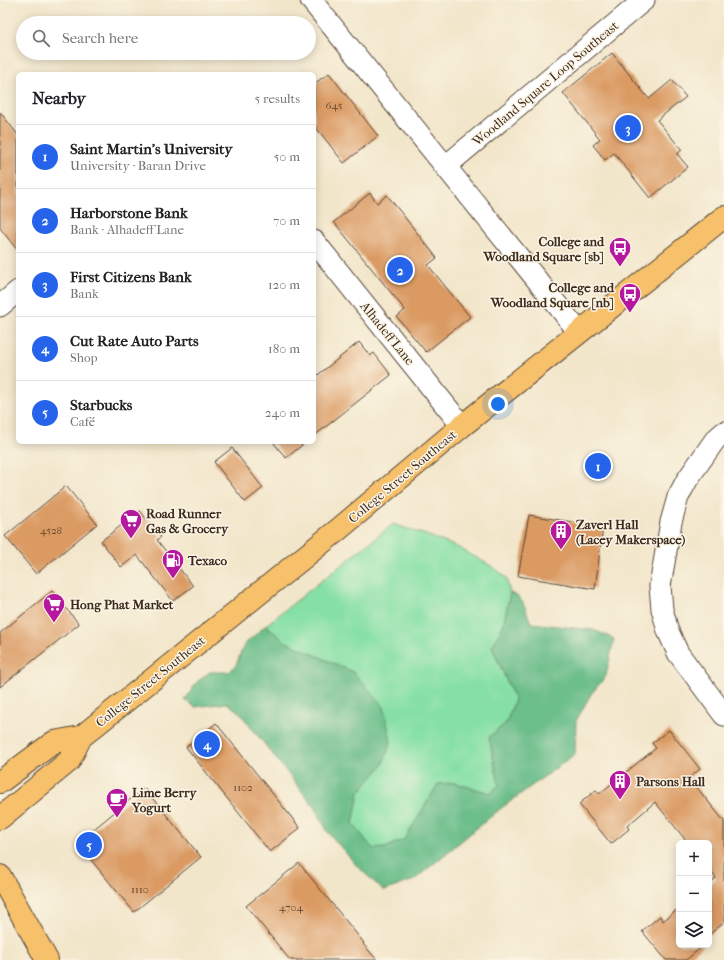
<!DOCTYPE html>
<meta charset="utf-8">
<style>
body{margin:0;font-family:"IM FELL French Canon",serif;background:#f2f2f2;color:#202124}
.controls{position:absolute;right:12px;bottom:12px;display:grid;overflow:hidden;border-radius:6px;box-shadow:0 2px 10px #0003}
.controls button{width:36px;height:36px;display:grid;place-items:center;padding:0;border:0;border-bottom:1px solid #e0e0e0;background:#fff;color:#202124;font:20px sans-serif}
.you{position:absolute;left:498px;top:404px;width:14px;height:14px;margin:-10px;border:3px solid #fff;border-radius:50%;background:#1a73e8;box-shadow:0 0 0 6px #1a73e833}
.badge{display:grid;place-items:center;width:26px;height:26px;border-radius:50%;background:#2563eb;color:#fff;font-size:13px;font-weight:700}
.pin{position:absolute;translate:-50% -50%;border:2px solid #fff;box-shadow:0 1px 4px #0006}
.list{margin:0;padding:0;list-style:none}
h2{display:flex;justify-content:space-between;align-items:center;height:52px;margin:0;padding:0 16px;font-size:17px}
h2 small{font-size:13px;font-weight:400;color:#757577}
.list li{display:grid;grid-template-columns:26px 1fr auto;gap:12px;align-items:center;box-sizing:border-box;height:64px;padding:0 16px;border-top:1px solid #e0e0e0}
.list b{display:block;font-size:15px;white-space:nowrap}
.list p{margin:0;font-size:13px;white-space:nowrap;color:#757577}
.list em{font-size:13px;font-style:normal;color:#757577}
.icon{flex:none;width:22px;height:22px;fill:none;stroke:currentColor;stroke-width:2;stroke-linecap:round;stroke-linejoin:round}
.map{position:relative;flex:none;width:724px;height:960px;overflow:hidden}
.search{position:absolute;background:#fff;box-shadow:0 2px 10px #0003;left:16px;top:16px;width:300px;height:44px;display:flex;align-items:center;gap:10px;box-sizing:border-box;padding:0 14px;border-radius:22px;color:#757577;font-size:15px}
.panel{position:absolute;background:#fff;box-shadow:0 2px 10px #0003;left:16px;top:72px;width:300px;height:372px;border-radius:6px}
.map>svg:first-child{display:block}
.green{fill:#86e0a6;stroke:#608562}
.forest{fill:#6cbe8b;stroke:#547454}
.building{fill:#da9a62}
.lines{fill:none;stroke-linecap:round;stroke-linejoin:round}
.minor-casing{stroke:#564638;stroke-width:23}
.major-casing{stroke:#564638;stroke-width:24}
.minor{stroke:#fff;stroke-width:21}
.major{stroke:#f7c06b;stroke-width:22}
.labels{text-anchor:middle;stroke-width:3;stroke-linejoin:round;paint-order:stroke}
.number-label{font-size:11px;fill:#63462f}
.street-label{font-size:13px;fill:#3b2a1e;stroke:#fcf5e5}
.poi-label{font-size:13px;font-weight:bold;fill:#3b2a1e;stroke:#fcf5e5;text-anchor:start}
</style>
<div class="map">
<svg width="724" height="960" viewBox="0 0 724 960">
<rect width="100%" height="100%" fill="#fcf5e5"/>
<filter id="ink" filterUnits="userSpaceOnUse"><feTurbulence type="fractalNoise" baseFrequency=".025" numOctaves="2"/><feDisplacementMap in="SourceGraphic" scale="8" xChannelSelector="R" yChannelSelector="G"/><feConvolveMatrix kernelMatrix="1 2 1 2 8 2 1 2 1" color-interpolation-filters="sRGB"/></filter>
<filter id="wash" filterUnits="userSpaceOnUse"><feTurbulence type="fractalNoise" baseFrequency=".012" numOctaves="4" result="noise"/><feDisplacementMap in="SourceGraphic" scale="16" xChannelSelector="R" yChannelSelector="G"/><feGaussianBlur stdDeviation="0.9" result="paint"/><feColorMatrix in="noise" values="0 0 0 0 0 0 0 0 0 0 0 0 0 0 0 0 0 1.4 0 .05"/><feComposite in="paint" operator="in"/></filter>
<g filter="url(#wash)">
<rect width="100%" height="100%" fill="#f2e6ca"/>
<!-- green -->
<path class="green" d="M 393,524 L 429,536 L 459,548 L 493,567 L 506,577 L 510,593 L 503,626 L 492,647 L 515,700 L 506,723 L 489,737 L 499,785 L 490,793 L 455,783 L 438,784 L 405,839 L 385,848 L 373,849 L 353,824 L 359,792 L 382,766 L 353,672 L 284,641 L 266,625 Z"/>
<!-- forest -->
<path class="forest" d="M 510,593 C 524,596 526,612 531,623 L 594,630 L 614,639 L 606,676 L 591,694 L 576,721 L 575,754 L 500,809 L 414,880 L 384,891 L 357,866 L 327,831 L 316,809 L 239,712 L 227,703 L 195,707 L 185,700 L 197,682 L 210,672 L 229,672 L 236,665 L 244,645 L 266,625 L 284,641 L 353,672 L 384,707 L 391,742 L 382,766 L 359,792 L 353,824 L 373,849 L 385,848 L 405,839 L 438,784 L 455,783 L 490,793 L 499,785 L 489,737 L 506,723 L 515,700 L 492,647 L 503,626 Z"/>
<g id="blocks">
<!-- building -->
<path class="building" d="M 612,53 L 649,99 L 672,80 L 686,97 L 657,120 L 682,150 L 677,154 L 688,167 L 650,198 L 614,153 L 605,160 L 593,145 L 600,139 L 563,93 Z
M 329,73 L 378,136 L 344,163 L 314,125 L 314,84 Z
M 0,112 L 18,135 L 18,251 L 0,228 Z
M 370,193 L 377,203 L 387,195 L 437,258 L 428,265 L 470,317 L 426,352 L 397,317 L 405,310 L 334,222 Z
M 359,342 L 370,356 L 374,353 L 391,375 L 314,436 L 314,378 Z
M 273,442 L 306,442 L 286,458 Z
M 232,448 L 263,488 L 245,502 L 214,462 Z
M 66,486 L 97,524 L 36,574 L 5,536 Z
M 140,511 L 161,537 L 157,540 L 193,586 L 173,601 L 137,555 L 121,567 L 101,541 Z
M 529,515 L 603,527 L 595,589 L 518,576 Z
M 52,591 L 79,624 L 0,687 L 0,633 Z
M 216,723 L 300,828 L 270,852 L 186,747 Z
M 669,730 L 700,769 L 689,778 L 724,821 L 724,922 L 709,935 L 709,884 L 716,878 L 709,869 L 709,843 L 688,843 L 655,802 L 627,826 L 629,829 L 611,844 L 579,804 L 596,790 L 599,794 L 656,748 L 652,743 Z
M 144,788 L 201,857 L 134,912 L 77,843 Z
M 299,863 L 364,943 L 363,944 L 377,960 L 290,960 L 246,906 Z
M 679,908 L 679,945 L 704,945 L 686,960 L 666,960 L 642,931 L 660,916 L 663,921 Z"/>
</g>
</g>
<g filter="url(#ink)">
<use href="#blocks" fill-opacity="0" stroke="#564638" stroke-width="1"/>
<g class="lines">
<!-- minor casing -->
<g class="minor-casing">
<path id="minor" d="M 311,0 L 579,332
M 446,166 L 644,0
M 314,241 L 462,426
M 0,306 L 18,291
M 724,432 L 715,440 L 687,480 L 678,497 L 671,522 L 660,586 L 662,609 L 668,631 L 678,653 L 724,715"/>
</g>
<!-- major casing -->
<g class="major-casing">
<path id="major" d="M 0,782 L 54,742 L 81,737
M 0,818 L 69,761 L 81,737 L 339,529 L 462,426 L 724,217
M 0,876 L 47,960"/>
</g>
<!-- minor -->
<use href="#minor" class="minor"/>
<!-- major -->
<use href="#major" class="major"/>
</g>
</g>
<!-- icons -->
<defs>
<g id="bus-pin" transform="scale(1.15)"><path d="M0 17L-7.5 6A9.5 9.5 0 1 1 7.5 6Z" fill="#b5179e" stroke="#fcf5e5"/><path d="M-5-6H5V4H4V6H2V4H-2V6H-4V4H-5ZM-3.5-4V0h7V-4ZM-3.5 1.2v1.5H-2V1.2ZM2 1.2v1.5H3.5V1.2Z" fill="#fff"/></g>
<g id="supermarket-pin" transform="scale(1.15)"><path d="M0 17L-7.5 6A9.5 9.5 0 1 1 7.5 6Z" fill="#b5179e" stroke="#fcf5e5"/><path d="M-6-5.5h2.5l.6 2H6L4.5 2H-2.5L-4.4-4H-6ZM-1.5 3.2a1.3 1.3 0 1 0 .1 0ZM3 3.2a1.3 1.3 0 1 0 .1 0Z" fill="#fff"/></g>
<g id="building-pin" transform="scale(1.15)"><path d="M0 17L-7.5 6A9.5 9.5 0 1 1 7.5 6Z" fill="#b5179e" stroke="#fcf5e5"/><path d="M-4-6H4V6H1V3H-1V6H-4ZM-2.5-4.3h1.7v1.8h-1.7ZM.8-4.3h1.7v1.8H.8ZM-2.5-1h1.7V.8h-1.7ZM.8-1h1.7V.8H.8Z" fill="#fff"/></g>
<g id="fuel-pin" transform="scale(1.15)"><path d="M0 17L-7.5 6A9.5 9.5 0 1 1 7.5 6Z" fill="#b5179e" stroke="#fcf5e5"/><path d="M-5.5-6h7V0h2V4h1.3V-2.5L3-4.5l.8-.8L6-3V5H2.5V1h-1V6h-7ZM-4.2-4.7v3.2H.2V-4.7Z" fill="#fff"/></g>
<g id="cafe-pin" transform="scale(1.15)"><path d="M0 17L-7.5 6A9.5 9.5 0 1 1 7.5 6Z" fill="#b5179e" stroke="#fcf5e5"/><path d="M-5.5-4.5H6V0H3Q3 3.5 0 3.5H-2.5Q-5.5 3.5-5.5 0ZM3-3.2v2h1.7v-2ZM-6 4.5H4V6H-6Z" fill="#fff"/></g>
</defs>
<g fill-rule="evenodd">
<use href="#bus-pin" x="620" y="248"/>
<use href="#bus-pin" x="630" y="294"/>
<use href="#supermarket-pin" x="131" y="520"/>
<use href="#building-pin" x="561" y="531"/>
<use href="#fuel-pin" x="173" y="560"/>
<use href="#supermarket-pin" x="54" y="604"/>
<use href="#building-pin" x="620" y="781"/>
<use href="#cafe-pin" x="117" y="799"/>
</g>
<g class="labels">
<!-- number labels -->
<g class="number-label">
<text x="334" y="109">645</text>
<text x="51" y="534">4528</text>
<text x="243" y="791">1102</text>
<text x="140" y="893">1110</text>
<text x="291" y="911">4704</text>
</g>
<!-- street labels -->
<g class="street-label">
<text transform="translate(545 83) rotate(-40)" y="5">Woodland Square Loop Southeast</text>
<text transform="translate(388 333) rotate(51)" y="5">Alhadeff Lane</text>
<text transform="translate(402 476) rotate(-40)" y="5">College Street Southeast</text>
<text transform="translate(150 681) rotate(-39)" y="5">College Street Southeast</text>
</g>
<!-- poi labels -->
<g class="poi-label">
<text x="604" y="246" text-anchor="end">College and<tspan x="604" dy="15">Woodland Square [sb]</tspan></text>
<text x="614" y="292" text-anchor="end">College and<tspan x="614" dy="15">Woodland Square [nb]</tspan></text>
<text x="146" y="518">Road Runner<tspan x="146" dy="15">Gas &amp; Grocery</tspan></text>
<text x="576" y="529">Zaverl Hall<tspan x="576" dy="15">(Lacey Makerspace)</tspan></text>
<text x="188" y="565">Texaco</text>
<text x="70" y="609">Hong Phat Market</text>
<text x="636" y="786">Parsons Hall</text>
<text x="132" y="797">Lime Berry<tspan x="132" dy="15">Yogurt</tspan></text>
</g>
</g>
</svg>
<div class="controls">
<button>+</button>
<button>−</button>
<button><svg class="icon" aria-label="layers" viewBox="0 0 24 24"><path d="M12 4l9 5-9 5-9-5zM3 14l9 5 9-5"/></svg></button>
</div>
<div class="you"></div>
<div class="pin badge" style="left:598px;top:466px">1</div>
<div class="pin badge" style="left:400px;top:270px">2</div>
<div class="pin badge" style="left:628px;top:128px">3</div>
<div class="pin badge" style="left:207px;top:744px">4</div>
<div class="pin badge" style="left:89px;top:845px">5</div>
<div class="search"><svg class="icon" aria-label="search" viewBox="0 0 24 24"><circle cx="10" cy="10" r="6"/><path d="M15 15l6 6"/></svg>Search here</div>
<section class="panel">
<h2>Nearby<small>5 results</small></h2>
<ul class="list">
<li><span class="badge">1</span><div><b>Saint Martin's University</b><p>University · Baran Drive</p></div><em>50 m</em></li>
<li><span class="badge">2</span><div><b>Harborstone Bank</b><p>Bank · Alhadeff Lane</p></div><em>70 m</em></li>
<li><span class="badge">3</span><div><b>First Citizens Bank</b><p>Bank</p></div><em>120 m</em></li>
<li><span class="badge">4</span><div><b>Cut Rate Auto Parts</b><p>Shop</p></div><em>180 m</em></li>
<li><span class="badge">5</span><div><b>Starbucks</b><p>Café</p></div><em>240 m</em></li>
</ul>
</section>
</div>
